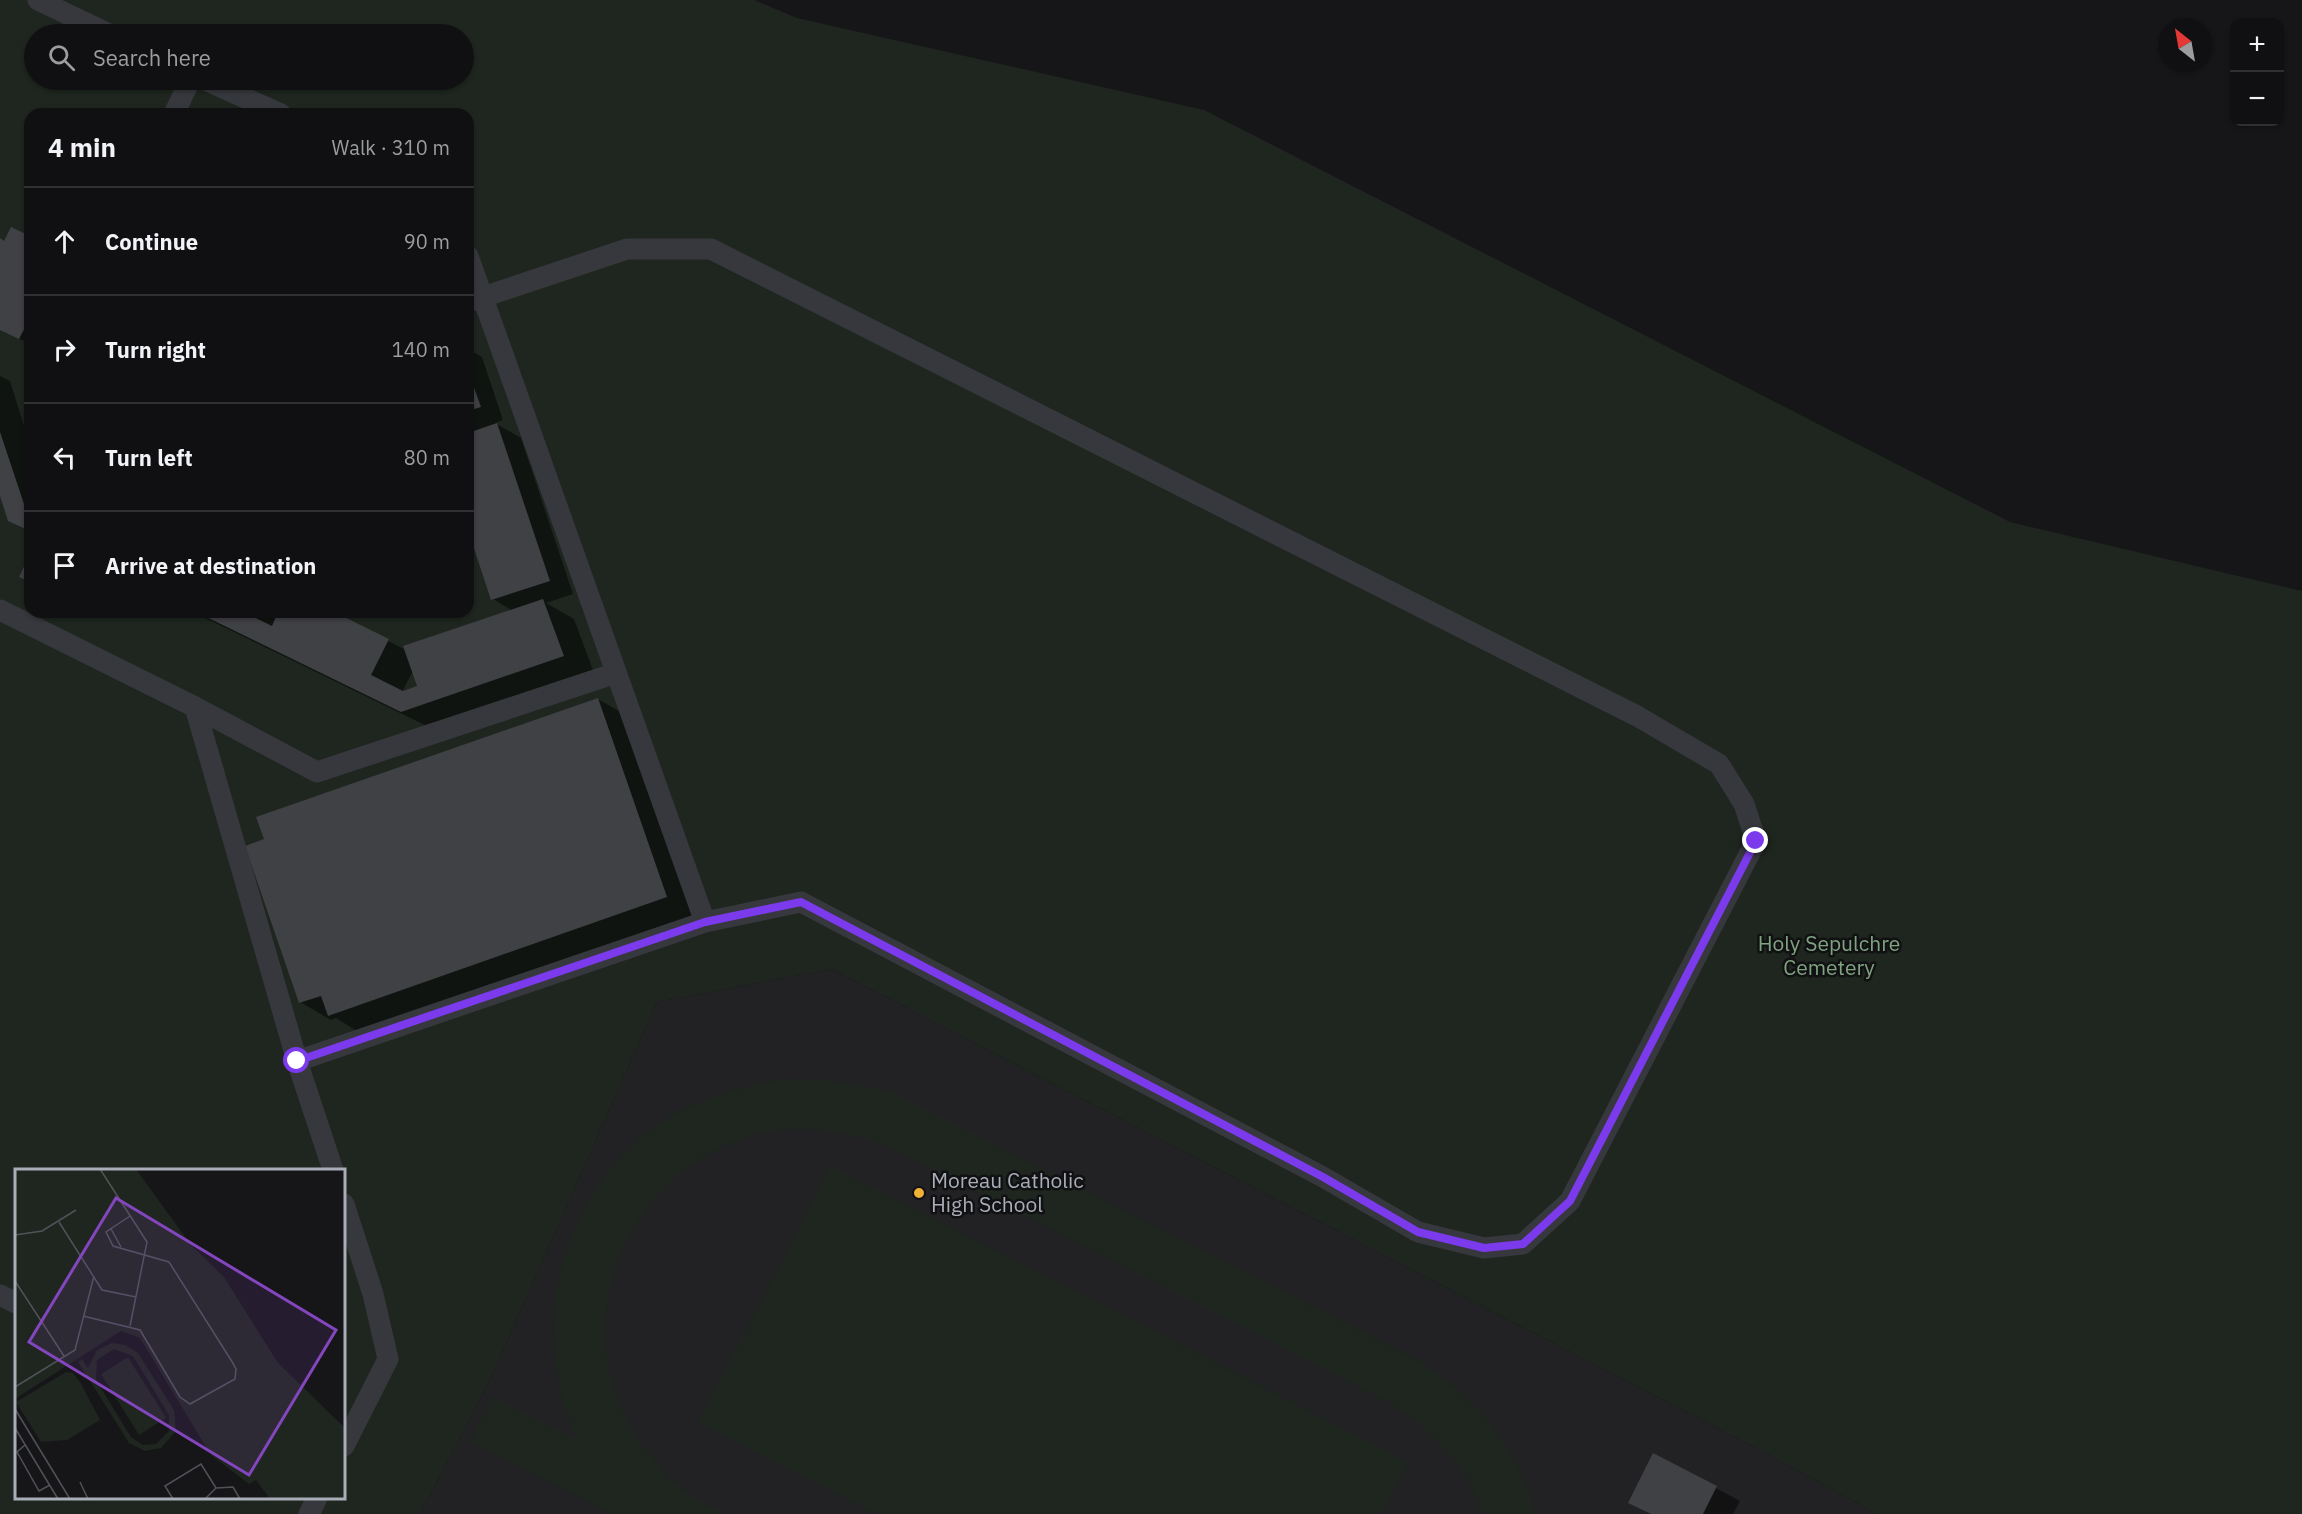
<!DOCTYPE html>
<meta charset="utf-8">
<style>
body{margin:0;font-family:"IBM Plex Sans",sans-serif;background:#1e1e20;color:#f1f3f6}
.controls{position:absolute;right:18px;top:18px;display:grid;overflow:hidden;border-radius:12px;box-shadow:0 2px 4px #0004}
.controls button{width:54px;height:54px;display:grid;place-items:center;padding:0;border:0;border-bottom:2px solid #303032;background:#101012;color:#f1f3f6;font:30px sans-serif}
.compass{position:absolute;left:2158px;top:18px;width:54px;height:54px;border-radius:50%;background:#101012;box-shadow:0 2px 4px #0004;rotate:329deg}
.stop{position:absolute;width:18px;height:18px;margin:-14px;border:4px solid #7c3aed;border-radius:50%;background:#fff}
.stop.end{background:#7c3aed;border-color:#fff;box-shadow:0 2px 6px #0008}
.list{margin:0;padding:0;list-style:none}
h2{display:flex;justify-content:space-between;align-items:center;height:78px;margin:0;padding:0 24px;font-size:26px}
h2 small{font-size:20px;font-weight:400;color:#9c9d9f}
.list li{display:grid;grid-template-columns:39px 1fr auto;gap:18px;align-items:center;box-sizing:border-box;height:108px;padding:0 24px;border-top:2px solid #303032}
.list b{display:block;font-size:22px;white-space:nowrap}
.list em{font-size:20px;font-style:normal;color:#9c9d9f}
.icon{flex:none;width:33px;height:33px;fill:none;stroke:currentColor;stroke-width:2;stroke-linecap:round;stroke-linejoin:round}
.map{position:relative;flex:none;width:2302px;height:1514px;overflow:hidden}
.search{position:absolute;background:#101012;box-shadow:0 2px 4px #0004;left:24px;top:24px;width:450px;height:66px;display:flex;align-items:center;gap:15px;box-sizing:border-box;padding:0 21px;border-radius:33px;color:#9c9d9f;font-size:22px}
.panel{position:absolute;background:#101012;box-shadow:0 2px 4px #0004;left:24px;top:108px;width:450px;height:510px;border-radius:18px}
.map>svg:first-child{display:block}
.built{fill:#222225}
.green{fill:#1e261f;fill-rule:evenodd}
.shadow{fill:#0007;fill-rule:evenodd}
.building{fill:#404145}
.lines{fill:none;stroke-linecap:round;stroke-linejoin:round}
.lane{stroke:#37383d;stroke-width:21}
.route{stroke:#7c3aed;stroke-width:8}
.poi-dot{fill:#f2b134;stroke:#111113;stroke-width:2}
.labels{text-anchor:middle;stroke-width:5;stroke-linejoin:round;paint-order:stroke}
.park-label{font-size:21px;fill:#7fa381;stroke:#111113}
.poi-label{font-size:21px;fill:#a8adb8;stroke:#111113;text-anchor:start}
.inset-road{fill:none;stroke:#505258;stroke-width:1.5}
.view{fill:#8446be;fill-opacity:0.15;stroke:#8446be;stroke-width:3}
.inset-edge{fill:none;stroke:#a8adb8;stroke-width:3}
</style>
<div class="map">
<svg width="2302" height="1514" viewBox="0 0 2302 1514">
<rect width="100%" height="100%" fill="#161618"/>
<!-- built -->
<path class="built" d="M 832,969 L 1754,1447 L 1878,1514 L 420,1514 L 488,1384 L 657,1002 Z"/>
<!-- green -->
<path class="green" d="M 0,0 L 754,0 L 797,18 L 1204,110 L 2010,522 L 2302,591 L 2302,1514 L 1878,1514 L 1754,1447 L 832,969 L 657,1002 L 488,1384 L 420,1514 L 0,1514 ZM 34,34 L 464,34 L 464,80 L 34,80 ZM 30,114 L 468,114 L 468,612 L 30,612 ZM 16,1170 L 344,1170 L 344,1498 L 16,1498 Z
M 788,1079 C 825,1079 858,1083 894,1093 L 1427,1365 C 1457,1388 1485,1413 1506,1445 C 1520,1466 1528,1491 1536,1514 L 1482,1514 C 1471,1469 1429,1428 1392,1404 L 892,1148 C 859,1136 826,1128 790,1129 C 748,1131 706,1151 675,1178 C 593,1251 581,1371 651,1456 C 662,1470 675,1484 690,1495 C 701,1502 714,1508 726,1514 L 612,1514 L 470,1442 L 492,1397 L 577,1439 C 573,1428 567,1417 564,1406 C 560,1394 558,1381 557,1370 C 540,1271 589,1158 680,1111 C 715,1094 750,1084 788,1079 Z
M 831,1166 L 1409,1462 L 1382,1514 L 876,1514 L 698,1423 Z"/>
<!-- shadow -->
<path class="shadow" d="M 30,238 L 30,344 L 0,329 L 0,240 L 5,243 Z
M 468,349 L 482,357 L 503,420 L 495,423 L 521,438 L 573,594 L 546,603 L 574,619 L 594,673 L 433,729 L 193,612 L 330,612 L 406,650 L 513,611 L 493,599 L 468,525 ZM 413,671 L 418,687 L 402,692 Z
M 0,376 L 10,381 L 30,445 L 30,531 L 9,520 L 0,491 Z
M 598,699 L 629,717 L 698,915 L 360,1033 L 336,1018 L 331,1020 L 300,1002 Z
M 1654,1455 L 1740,1501 L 1733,1514 L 1651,1514 L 1630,1502 Z"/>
<!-- building -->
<path class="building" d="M 11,227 L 30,236 L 30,318 L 19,339 L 0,330 L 0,238 L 4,241 Z
M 468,371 L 481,407 L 468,411 Z
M 497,423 L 550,581 L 491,600 L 468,530 L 468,433 Z
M 0,432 L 24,504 L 30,507 L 30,531 L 8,521 L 0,496 Z
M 30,554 L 30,582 L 19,577 Z
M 543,599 L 564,656 L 401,712 L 196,612 L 243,612 L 272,626 L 278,612 L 334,612 L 389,639 L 371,675 L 403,691 L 417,686 L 403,646 Z
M 598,698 L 667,897 L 328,1016 L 321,996 L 299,1003 L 245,846 L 264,839 L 256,817 Z
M 1653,1453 L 1717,1486 L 1703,1514 L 1651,1514 L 1628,1503 Z"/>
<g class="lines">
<!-- lane -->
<path class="lane" d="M 38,0 L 109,34
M 205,80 L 281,114
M 174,114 L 190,80
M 468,256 L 705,922
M 0,610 L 195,707 L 317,772 L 616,673
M 195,707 L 297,1061 L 333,1170
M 297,1061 L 705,922 L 801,902 L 1323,1177 L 1418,1232 L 1484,1248 L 1523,1244 L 1570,1201 L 1756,841 L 1744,804 L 1719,764 L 1637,716 L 711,249 L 627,249 L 468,302
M 344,1204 L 373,1294 L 388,1359 L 344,1446
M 0,1295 L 16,1303
M 309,1514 L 317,1498"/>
</g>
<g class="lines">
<!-- route -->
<path class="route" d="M 297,1061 L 705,922 L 801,902 L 1323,1177 L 1418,1232 L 1484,1248 L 1523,1244 L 1570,1201 L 1756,841"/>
</g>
<!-- markers -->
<circle class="poi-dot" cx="919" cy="1193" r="6"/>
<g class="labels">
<!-- park labels -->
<g class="park-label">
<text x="1829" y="951">Holy Sepulchre<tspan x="1829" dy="24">Cemetery</tspan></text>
</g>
<!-- poi labels -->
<g class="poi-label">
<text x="931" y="1188">Moreau Catholic<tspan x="931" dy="24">High School</tspan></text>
</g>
</g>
<!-- overview -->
<g transform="translate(15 1169)">
<rect width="330" height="330" fill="#161618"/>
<path d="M 0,0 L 121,0 L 176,76 L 209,108 L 263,194 L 330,259 L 330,330 L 255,330 L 241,311 L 234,315 L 196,286 L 125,169 L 106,162 L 0,230 ZM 97,174 L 110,176 L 123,184 L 159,241 L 161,262 L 146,279 L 130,282 L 114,274 L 63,193 L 67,190 L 73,199 L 82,181 ZM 99,180 L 118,187 L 154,246 L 154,262 L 141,275 L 128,276 L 116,268 L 81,211 L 82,191 ZM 113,188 L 151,249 L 124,266 L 86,205 ZM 51,203 L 58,204 L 65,213 L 85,251 L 52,271 L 26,273 L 1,233 Z" fill="#1e261f" fill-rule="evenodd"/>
<path class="inset-road" d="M 85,0 L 132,73 L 115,157M 44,53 L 87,121 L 121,128M 96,60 L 106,78M 0,66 L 27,62 L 61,41M 0,112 L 49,187M 68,147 L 125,161 L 165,228 L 175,235 L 220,210 L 221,200 L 216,191 L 154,93 L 98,77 L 91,63 L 115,47M 0,218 L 60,181 L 79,107M 0,240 L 55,330M 0,259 L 43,330M 10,276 L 2,283 L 24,322 L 35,316M 65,313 L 73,330M 201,319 L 218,318 L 225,330M 158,330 L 150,317 L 186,295 L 201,319 L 190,330"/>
<path class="view" d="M 101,29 L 321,161 L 234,306 L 14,173 Z"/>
<rect width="330" height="330" class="inset-edge"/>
</g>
</svg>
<div class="controls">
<button>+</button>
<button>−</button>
</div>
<svg class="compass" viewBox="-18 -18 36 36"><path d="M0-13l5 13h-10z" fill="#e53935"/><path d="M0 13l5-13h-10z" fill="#9c9d9f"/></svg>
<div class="stop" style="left:297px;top:1061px"></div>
<div class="stop end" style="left:1756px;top:841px"></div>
<div class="search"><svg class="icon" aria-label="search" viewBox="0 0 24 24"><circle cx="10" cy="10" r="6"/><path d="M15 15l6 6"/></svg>Search here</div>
<section class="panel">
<h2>4 min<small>Walk · 310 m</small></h2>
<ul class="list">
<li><svg class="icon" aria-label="ahead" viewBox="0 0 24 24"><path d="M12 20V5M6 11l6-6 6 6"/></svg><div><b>Continue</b></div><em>90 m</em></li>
<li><svg class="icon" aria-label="right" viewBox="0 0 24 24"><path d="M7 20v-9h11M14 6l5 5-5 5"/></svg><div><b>Turn right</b></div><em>140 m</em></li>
<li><svg class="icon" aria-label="left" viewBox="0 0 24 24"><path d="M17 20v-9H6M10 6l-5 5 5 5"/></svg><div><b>Turn left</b></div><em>80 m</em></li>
<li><svg class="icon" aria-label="arrive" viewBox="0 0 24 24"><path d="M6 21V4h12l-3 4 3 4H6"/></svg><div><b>Arrive at destination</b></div></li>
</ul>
</section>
</div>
